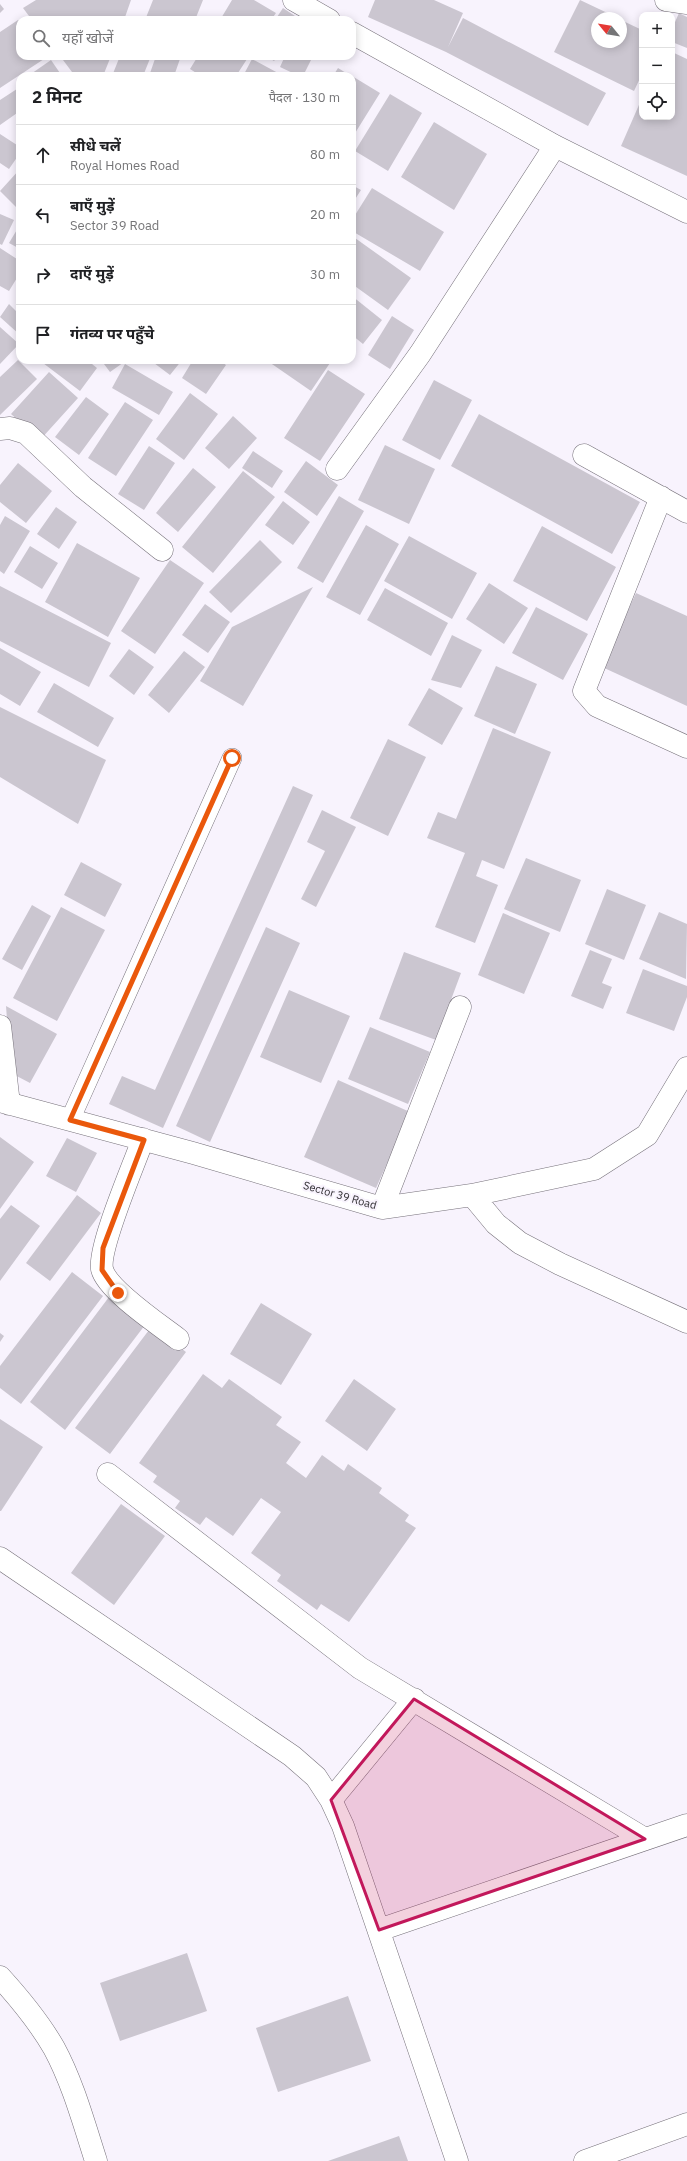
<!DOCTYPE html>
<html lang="hi">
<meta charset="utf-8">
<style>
body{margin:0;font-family:"IBM Plex Sans","Noto Sans Devanagari",sans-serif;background:#f6f6f6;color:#202124}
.controls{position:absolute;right:12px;top:12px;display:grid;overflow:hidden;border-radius:8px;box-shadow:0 2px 10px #0003}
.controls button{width:36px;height:36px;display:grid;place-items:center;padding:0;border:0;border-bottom:1px solid #e0e0e0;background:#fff;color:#202124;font:20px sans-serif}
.compass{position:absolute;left:591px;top:12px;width:36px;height:36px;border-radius:50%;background:#fff;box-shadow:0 2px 10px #0003;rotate:300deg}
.stop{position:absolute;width:12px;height:12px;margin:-9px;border:3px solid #ea580c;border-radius:50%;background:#fff}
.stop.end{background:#ea580c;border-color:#fff;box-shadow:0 1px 4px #0008}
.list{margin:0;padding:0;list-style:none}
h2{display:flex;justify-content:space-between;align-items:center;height:52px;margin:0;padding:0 16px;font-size:17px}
h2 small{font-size:13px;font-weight:400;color:#757577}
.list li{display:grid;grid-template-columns:26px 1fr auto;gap:12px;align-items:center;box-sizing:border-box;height:60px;padding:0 16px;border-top:1px solid #e0e0e0}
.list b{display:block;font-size:15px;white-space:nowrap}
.list p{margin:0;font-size:13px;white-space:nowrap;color:#757577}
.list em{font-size:13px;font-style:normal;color:#757577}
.icon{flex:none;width:22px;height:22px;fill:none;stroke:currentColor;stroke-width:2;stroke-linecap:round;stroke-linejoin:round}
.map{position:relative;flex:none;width:687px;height:2161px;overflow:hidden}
.search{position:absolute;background:#fff;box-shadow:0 2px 10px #0003;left:16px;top:16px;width:340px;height:44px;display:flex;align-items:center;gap:10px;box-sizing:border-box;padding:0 14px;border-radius:12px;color:#757577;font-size:15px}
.panel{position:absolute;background:#fff;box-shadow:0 2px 10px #0003;left:16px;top:72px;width:340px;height:292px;border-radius:12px}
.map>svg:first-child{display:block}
.building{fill:#cbc6d0}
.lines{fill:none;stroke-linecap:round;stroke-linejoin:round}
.service-casing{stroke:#76717a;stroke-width:20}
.minor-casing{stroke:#76717a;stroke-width:23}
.service{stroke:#fff;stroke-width:19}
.minor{stroke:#fff;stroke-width:22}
.route{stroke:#ea580c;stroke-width:5}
.marked{fill:#c2185b;fill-opacity:0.2;stroke:#c2185b;stroke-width:3;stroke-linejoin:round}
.labels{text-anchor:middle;stroke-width:4;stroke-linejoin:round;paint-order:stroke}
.street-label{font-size:11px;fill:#2e2c30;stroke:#f8f3fd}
</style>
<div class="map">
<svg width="687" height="2161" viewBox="0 0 687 2161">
<rect width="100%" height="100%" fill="#f8f3fd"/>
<!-- building -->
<path class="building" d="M 36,0 L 131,0 L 124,20 L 32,20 L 23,8 Z
M 153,0 L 203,0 L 195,20 L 145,20 Z
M 232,0 L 254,0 L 276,13 L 271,20 L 220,20 Z
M 375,0 L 434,0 L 463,13 L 448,47 L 463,18 L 606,93 L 588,126 L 446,52 L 368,17 Z
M 580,0 L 618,18 L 597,18 L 597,42 L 621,42 L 621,20 L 642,30 L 642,74 L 634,91 L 554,52 Z
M 0,4 L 4,9 L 0,13 Z
M 283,8 L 301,20 L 275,20 Z
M 679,13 L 687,17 L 687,48 L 672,42 L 672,29 Z
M 18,20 L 20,23 L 20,56 L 42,56 L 44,59 L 0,88 L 0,32 Z
M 672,52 L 687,59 L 687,176 L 621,146 L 642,98 L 642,117 L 672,117 Z
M 60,56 L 111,56 L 103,76 L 75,76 Z
M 120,56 L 151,56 L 143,76 L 112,76 Z
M 156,56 L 181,56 L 174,76 L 149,76 Z
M 198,56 L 249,56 L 236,76 L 201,76 L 190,69 Z
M 266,56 L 278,56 L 274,61 Z
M 285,56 L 313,56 L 303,76 L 299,76 L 280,67 Z
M 252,59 L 278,73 L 277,76 L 243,76 Z
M 51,60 L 62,76 L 28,76 Z
M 338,68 L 351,76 L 333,76 Z
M 352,76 L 380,93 L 352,138 Z
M 20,87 L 20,111 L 0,125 L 0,100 Z
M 390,94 L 422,113 L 388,171 L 355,151 Z
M 434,122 L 487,154 L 454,210 L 401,177 Z
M 0,134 L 20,147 L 20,153 L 9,169 L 0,163 Z
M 20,169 L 20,209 L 19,210 L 0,191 Z
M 352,185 L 361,190 L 352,204 Z
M 372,188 L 444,232 L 420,271 L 352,231 L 352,220 Z
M 0,214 L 14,220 L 2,245 L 0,244 Z
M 18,228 L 20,229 L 20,249 L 9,243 Z
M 355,238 L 411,278 L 388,310 L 352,284 L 352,242 Z
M 0,248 L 20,261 L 20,273 L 9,291 L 0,286 Z
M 352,296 L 382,320 L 363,344 L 352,335 Z
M 9,304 L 20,315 L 20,335 L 0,317 Z
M 392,316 L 414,330 L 390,369 L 368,355 Z
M 0,327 L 19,344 L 0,364 Z
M 18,360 L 37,379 L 0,415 L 0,377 Z
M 39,360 L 87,360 L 97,368 L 80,391 Z
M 101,360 L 127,360 L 110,372 Z
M 150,360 L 182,360 L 170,375 Z
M 193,360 L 219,360 L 226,365 L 206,394 L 182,378 Z
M 270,360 L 332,360 L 311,391 L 269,362 Z
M 125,364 L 173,392 L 159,415 L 112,388 Z
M 328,370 L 365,394 L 320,461 L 284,438 Z
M 49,372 L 78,398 L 40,440 L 11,414 Z
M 434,380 L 472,400 L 440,460 L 402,440 Z
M 190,393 L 218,414 L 184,460 L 156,439 Z
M 86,397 L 109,414 L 79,455 L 55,437 Z
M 125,402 L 153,420 L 116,476 L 88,458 Z
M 479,414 L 640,502 L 612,554 L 451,466 Z
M 233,416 L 257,438 L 229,469 L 205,448 Z
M 385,445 L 435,469 L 409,524 L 358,500 Z
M 149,446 L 175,463 L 144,510 L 118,494 Z
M 253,451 L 283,471 L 272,488 L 242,468 Z
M 306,461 L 338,485 L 317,516 L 284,492 Z
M 18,463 L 52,491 L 26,523 L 0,502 L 0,485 Z
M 193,468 L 216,487 L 178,532 L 156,513 Z
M 243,471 L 275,497 L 213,573 L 182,547 Z
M 339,496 L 364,511 L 323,583 L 297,568 Z
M 283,501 L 310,522 L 293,545 L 265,525 Z
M 56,507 L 77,522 L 59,549 L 37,534 Z
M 5,516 L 30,531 L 4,574 L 0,571 L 0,525 Z
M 366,525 L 399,544 L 360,615 L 326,597 Z
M 542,526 L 616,567 L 587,621 L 513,581 Z
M 409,536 L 477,573 L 452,619 L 384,581 Z
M 260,540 L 282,562 L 231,613 L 209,592 Z
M 77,543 L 140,578 L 108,637 L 45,602 Z
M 30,546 L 58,563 L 42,589 L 14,572 Z
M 170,560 L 204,583 L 155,654 L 121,631 Z
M 489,583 L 528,608 L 504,644 L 466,619 Z
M 0,586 L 111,643 L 89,687 L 0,641 Z
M 313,587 L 243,706 L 200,681 L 232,627 Z
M 385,588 L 448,623 L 431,656 L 367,620 Z
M 636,593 L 687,616 L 687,706 L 602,667 Z
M 205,604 L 230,622 L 208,653 L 182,635 Z
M 536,607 L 588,634 L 563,680 L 512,653 Z
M 452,635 L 482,650 L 461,688 L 431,680 Z
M 0,648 L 41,672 L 20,706 L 0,694 Z
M 129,649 L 154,667 L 134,695 L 109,676 Z
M 184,651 L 205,667 L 169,713 L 148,695 Z
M 496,666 L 537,684 L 515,734 L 474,716 Z
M 54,683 L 114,718 L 98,747 L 37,712 Z
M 429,688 L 463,708 L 442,745 L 408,725 Z
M 0,707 L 106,760 L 78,824 L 0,777 Z
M 493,728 L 551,752 L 504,869 L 482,860 L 476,876 L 498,885 L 475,943 L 435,927 L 465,853 L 427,838 L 438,812 L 456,819 Z
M 388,739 L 426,757 L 388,836 L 350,818 Z
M 293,786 L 313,795 L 163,1128 L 109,1104 L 122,1076 L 155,1090 Z
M 322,810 L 356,827 L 316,907 L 301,899 L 325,851 L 307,842 Z
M 526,858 L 581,880 L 560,932 L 504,909 Z
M 81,862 L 122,884 L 105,917 L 64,895 Z
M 607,889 L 646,905 L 624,960 L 585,944 Z
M 32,905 L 51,916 L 22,970 L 2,959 Z
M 61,907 L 105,930 L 57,1021 L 13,998 Z
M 659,912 L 687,924 L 686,979 L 639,959 Z
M 503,913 L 550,933 L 524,994 L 478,975 Z
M 266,927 L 300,943 L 210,1142 L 176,1126 Z
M 590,950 L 612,959 L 602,983 L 612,987 L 603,1009 L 571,996 Z
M 404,952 L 461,973 L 436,1040 L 379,1019 Z
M 643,969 L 687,986 L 687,997 L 674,1031 L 626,1013 Z
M 289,990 L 350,1016 L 321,1083 L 260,1057 Z
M 6,1006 L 57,1034 L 30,1083 L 11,1073 Z
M 370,1027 L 430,1052 L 408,1104 L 348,1079 Z
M 338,1080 L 410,1112 L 376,1188 L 304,1157 Z
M 0,1137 L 34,1162 L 0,1209 Z
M 67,1138 L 97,1153 L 76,1192 L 46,1176 Z
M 77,1195 L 101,1213 L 50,1281 L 26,1263 Z
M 11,1205 L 40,1226 L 0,1281 L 0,1219 Z
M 72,1272 L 103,1296 L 21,1404 L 0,1388 L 0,1366 Z
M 109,1297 L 145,1325 L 65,1430 L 30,1402 Z
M 261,1303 L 312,1334 L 281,1385 L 230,1354 Z
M 152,1326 L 186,1352 L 110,1454 L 75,1428 Z
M 0,1333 L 4,1336 L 0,1342 Z
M 203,1374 L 222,1388 L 229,1379 L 282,1417 L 276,1425 L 301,1442 L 286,1463 L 306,1478 L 322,1455 L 344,1471 L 348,1464 L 382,1488 L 379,1493 L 409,1515 L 405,1521 L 416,1528 L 349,1622 L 321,1604 L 317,1610 L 277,1581 L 281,1575 L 251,1553 L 281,1512 L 261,1498 L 233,1536 L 206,1517 L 200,1525 L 175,1508 L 180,1501 L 153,1482 L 157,1476 L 139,1463 Z
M 354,1379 L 396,1409 L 367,1451 L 325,1421 Z
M 0,1419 L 43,1447 L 1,1511 L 0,1511 Z
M 121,1504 L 165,1536 L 114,1605 L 71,1573 Z
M 187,1953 L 207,2011 L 120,2041 L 100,1983 Z
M 348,1996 L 371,2061 L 278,2092 L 256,2028 Z
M 399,2136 L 408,2161 L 328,2161 Z"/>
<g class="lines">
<!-- service casing -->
<g class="service-casing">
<path id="service" d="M 70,1120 L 232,758"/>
</g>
<!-- minor casing -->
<g class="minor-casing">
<path id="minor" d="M 294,0 L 329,20
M 666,0 L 687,3
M 352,33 L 555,146 L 687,212
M 0,429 L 10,428 L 26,433 L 83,487 L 162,550
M 584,455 L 687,512
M 337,469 L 420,354 L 555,146
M 661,497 L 584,691 L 597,706 L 687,747
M 0,1026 L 9,1104
M 0,1101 L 193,1153 L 382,1208 L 472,1195 L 594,1169 L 647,1135 L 687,1068
M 143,1139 C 134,1165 98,1247 102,1269 C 107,1290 160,1325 178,1339
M 472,1195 L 496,1224 L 520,1243 L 560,1264 L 687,1322
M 382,1208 L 460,1007
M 108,1474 L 360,1668 L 645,1839
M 0,1558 L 292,1756 L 316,1777 L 331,1800 L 343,1826 L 457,2161
M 331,1800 L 414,1699
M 379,1930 L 687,1825
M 0,1977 C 20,1999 39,2022 54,2048 C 73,2083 84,2124 96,2161
M 585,2161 L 687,2124"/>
</g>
<!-- service -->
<use href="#service" class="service"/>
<!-- minor -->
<use href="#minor" class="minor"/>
</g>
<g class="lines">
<!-- route -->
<path class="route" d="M 118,1293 L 102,1270 L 103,1248 L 144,1140 L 70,1120 L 232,758"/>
</g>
<!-- marked area -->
<path class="marked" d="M 414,1699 L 645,1839 L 379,1930 L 331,1800 Z"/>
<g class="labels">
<!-- street labels -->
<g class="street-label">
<text transform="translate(340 1195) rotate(16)" y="4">Sector 39 Road</text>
</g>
</g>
</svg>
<div class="controls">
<button>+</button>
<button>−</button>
<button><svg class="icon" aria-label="locate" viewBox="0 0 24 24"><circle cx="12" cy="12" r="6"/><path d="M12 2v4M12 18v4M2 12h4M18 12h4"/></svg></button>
</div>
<svg class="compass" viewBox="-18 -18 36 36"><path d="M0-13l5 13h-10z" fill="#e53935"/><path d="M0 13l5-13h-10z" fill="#757577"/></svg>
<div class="stop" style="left:232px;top:758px"></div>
<div class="stop end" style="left:118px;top:1293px"></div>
<div class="search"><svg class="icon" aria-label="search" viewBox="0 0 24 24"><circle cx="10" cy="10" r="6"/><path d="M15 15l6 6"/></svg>यहाँ खोजें</div>
<section class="panel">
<h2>2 मिनट<small>पैदल · 130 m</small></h2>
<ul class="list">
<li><svg class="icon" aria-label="ahead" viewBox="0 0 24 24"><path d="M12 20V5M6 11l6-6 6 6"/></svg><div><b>सीधे चलें</b><p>Royal Homes Road</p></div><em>80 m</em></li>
<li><svg class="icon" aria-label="left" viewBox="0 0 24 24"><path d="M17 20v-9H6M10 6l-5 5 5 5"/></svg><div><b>बाएँ मुड़ें</b><p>Sector 39 Road</p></div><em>20 m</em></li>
<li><svg class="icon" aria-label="right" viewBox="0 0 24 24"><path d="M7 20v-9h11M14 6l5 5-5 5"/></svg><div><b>दाएँ मुड़ें</b></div><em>30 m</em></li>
<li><svg class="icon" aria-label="arrive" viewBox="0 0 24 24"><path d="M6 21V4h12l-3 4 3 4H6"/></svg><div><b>गंतव्य पर पहुँचे</b></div></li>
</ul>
</section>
</div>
